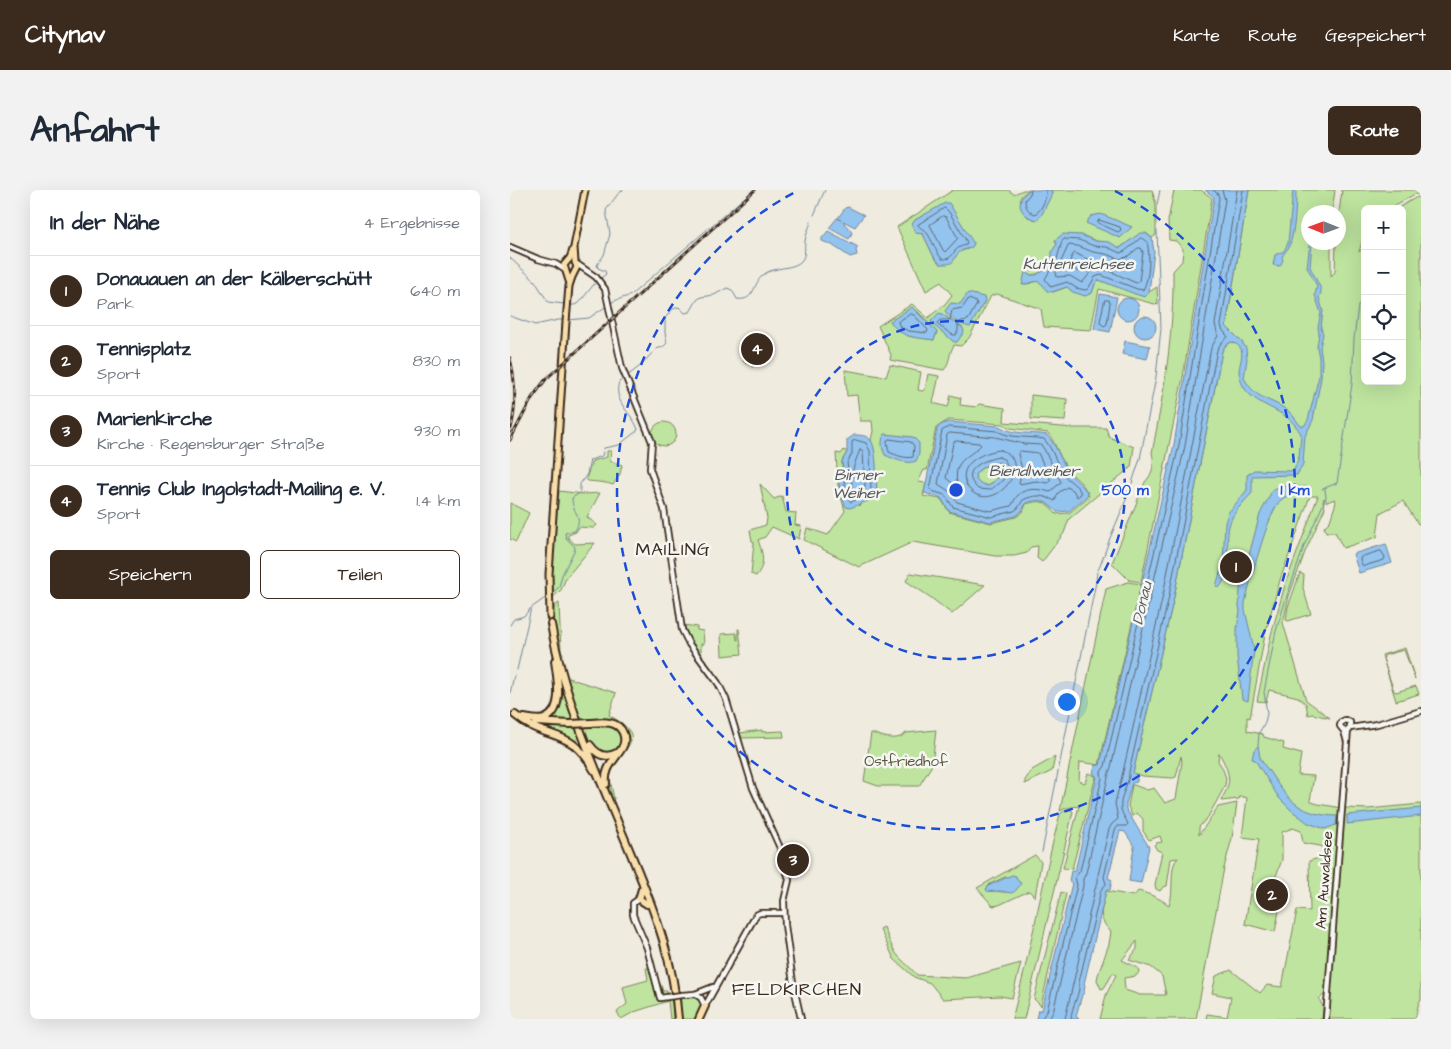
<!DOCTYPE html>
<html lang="de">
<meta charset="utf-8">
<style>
body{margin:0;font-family:"Architects Daughter",sans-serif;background:#f2f2f3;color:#1f2937}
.controls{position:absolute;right:15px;top:15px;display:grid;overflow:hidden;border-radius:8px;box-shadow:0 5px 20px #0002}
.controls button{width:45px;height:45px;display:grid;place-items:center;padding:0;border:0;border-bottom:1px solid #e0e1e3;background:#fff;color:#1f2937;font:25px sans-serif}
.compass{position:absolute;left:791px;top:15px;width:45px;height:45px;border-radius:50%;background:#fff;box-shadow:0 5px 20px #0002;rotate:271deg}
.you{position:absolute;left:556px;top:511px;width:18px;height:18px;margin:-12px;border:4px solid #fff;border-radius:50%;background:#1a73e8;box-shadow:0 0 0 8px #1a73e833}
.badge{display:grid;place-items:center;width:32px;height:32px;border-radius:50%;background:#3b2a1e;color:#fff;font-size:16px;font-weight:700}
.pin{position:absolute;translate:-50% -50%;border:2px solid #fff;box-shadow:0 1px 5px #0006}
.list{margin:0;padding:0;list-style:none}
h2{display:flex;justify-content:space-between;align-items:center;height:65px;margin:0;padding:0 20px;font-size:21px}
h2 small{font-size:16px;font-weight:400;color:#747a83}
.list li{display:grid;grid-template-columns:32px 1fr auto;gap:15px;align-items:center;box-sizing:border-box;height:70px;padding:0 20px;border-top:1px solid #e0e1e3}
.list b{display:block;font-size:19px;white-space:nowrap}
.list p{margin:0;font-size:16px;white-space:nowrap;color:#747a83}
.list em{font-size:16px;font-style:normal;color:#747a83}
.actions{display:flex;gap:10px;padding:15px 20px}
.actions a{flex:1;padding:11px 0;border:1px solid #3b2a1e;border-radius:8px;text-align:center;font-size:18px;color:#3b2a1e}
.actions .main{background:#3b2a1e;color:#fff}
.icon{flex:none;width:28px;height:28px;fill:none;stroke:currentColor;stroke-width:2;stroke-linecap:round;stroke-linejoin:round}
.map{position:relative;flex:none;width:911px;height:829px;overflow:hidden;border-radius:8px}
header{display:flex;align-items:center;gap:30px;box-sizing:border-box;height:70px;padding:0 25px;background:#3b2a1e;color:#fff}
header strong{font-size:24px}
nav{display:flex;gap:28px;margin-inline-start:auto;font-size:18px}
.intro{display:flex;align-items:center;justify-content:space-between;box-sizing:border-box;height:120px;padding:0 30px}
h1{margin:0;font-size:35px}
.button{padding:12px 22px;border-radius:8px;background:#3b2a1e;color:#fff;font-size:18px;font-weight:700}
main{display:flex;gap:30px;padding:0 30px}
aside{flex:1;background:#fff;border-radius:8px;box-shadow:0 5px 20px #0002}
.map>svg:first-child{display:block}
.green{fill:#bee49f;stroke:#7c875e;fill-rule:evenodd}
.water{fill:#93c3ef;stroke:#70869b;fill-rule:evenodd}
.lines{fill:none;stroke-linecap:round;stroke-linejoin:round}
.shore{stroke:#5e6772;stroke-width:1}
.stream{stroke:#70869b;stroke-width:1}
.secondary-casing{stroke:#3b2a1e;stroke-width:8}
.primary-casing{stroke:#3b2a1e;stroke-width:9}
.highway-casing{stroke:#3b2a1e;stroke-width:10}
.secondary{stroke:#f6f6f2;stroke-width:4.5}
.primary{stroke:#f8deab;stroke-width:5}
.highway{stroke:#f8deab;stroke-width:6}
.rail-casing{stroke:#3b2a1e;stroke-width:3}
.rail{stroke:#f6f6f2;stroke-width:1;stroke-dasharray:4;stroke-linecap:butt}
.secondary-bridge-casing{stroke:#3b2a1e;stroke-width:8;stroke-linecap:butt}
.highway-bridge-casing{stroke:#3b2a1e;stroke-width:10;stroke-linecap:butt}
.secondary-bridge{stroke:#f6f6f2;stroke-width:4.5}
.highway-bridge{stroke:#f8deab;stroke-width:6}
.ring{fill:none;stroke:#1d4ed8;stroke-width:2.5;stroke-dasharray:9 6}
.labels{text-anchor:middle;stroke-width:5;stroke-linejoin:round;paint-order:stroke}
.park-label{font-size:15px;fill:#5c583e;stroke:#f6f6f2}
.street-label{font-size:15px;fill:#3b2a1e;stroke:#f6f6f2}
.water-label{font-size:16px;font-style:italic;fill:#55585d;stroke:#f6f6f2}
.quarter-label{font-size:18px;letter-spacing:1px;fill:#3b2a1e;stroke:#f6f6f2}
.centre{fill:#1d4ed8;stroke:#f6f6f2;stroke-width:2.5}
.ring-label{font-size:15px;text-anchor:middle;font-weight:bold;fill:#1d4ed8;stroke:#f6f6f2;stroke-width:5;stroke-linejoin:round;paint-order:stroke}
</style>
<header>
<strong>Citynav</strong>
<nav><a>Karte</a><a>Route</a><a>Gespeichert</a></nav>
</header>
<div class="intro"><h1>Anfahrt</h1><a class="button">Route</a></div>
<main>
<aside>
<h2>In der Nähe<small>4 Ergebnisse</small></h2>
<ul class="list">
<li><span class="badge">1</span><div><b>Donauauen an der Kälberschütt</b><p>Park</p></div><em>640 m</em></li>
<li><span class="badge">2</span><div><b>Tennisplatz</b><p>Sport</p></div><em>830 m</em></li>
<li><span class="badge">3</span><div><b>Marienkirche</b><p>Kirche · Regensburger Straße</p></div><em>930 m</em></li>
<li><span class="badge">4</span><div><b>Tennis Club Ingolstadt-Mailing e. V.</b><p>Sport</p></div><em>1.4 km</em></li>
</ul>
<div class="actions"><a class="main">Speichern</a><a>Teilen</a></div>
</aside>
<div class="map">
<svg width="911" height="829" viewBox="0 0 911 829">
<rect width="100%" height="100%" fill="#efebde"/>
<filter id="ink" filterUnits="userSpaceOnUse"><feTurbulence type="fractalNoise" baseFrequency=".02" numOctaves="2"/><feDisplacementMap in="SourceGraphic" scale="10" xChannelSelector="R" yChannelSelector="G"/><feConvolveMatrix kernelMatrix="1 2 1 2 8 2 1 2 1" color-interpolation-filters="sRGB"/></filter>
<g filter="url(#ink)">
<!-- green -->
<path class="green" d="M 443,0 L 498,0 L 504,4 L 513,0 L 519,0 L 512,5 L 510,9 L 514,23 L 519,28 L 542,4 L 541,0 L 642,0 L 646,14 L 646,45 L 642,48 L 636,43 L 618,52 L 610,58 L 599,53 L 586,51 L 571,45 L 545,50 L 547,54 C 541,69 537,86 518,85 L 517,94 L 528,91 L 543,102 L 557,97 L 563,102 L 582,103 L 585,94 L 589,90 L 635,107 L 639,102 L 647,97 L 648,115 L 589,99 L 581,140 L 534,137 L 531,119 L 487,104 L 481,106 L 459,148 L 451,156 L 444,155 C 439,163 440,173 434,180 L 380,170 L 381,165 L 368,136 L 402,114 L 418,128 L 435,114 L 442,105 L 431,92 L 416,101 L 387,37 ZM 412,26 L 458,59 L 451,61 L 430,74 L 424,67 L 413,44 L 406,43 L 402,35 L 405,30 ZM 407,121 L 427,142 L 424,150 L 398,146 Z
M 664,0 L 691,0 L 702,8 L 673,187 L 631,392 L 619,390 L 602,373 L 635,292 C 643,284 645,273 642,263 C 654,202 664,143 663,81 L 672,71 L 673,59 L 666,51 L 659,50 L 658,31 Z
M 739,0 L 825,0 L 822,22 L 798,22 L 798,52 L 821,53 L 821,86 L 825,82 L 826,53 L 828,52 L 829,23 L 832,0 L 908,0 L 910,5 L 905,4 L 878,19 L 855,19 L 855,41 L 849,62 L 855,57 L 855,191 L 892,191 L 892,19 L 886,19 L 907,7 L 911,8 L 911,333 L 908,334 L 893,311 L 870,323 L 867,347 L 833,358 L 825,342 L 816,342 L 814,337 L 820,331 L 826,312 L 825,309 L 817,312 L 814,308 L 813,312 L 815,318 L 795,362 L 779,406 L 773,433 L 796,510 L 820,528 L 802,524 L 798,525 L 796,514 L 788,507 L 759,500 L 756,512 L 747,511 L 761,445 L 775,395 L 808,306 L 800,306 L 770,390 L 755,444 L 740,528 L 737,527 L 737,541 L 753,544 L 754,547 L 774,553 L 773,559 L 791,564 L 788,585 L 804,586 L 800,611 C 811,617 823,614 834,620 L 836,618 L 858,619 L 911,614 L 911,810 L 909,812 L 905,829 L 819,829 L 832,641 L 829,641 L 816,803 L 809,809 L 813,817 L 812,829 L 696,829 L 697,824 L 717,827 L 721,807 L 702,803 L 706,786 L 721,780 L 750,803 L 757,795 L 772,797 L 787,720 L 800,721 L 799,671 L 816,666 L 815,658 L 810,656 L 793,653 L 791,641 L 783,638 L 772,642 L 772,670 L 764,691 L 774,694 L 765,742 L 735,734 L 749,649 L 732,647 L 737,608 L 730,606 L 729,609 L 711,611 C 713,605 717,601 718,595 C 721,585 714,572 709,563 L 708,571 L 712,577 L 716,588 L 715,596 L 698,627 L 689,637 L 689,645 L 708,617 L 727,613 L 722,648 L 714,678 L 686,829 L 590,829 L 596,805 L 606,785 L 603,783 L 594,798 L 591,799 L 587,790 L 588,785 L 599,754 L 601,742 C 586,726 592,721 596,701 L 624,706 L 628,701 C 640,704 649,708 659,715 C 665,703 658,676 668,668 L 661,669 L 657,696 L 653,697 L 650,701 L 646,699 L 645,695 L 652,662 L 647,660 L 644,655 L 646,653 L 652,652 L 650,646 L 639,650 L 633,641 L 633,629 L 627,623 L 622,626 L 618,616 L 622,595 L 624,595 L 637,600 L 644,598 L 655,613 L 666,609 L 672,572 L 671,566 L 666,587 L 663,588 L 632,586 L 623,583 L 664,407 L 712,161 L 715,156 L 721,152 L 725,153 L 726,146 L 716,137 ZM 627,751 L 627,759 L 619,770 L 641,777 L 652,786 L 656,805 L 630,805 L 615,800 L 614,788 L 626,786 L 629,782 L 628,778 L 612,770 Z
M 249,145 L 260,149 L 243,177 L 233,171 Z
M 380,175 L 411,182 L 408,200 L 412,201 L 415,200 L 418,184 L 429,186 L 423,213 L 438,217 L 441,205 L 451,208 L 450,215 L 466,217 L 469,214 L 495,218 L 494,232 L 563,238 L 596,238 L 599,247 L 624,257 L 621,277 L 559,329 L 554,343 L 532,372 L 527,368 L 528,356 L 521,357 L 517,363 L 504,366 L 485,366 L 403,352 L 349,377 L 294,350 L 297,338 L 318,345 L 335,321 L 328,296 L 326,263 L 331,264 L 334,260 L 337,262 L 332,271 L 332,281 L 349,316 L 354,311 L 364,309 L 367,306 L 364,260 L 361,250 L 363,241 L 362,231 L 350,231 L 347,205 L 337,206 L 335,180 L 376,187 ZM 438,230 L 493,234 L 500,238 L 538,243 C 547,255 550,270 559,281 C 569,292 572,291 579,306 L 559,323 L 546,324 C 536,312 533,309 516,314 L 513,322 L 506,327 L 481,333 L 439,322 L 431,309 L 413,306 L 416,293 L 408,292 L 414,280 L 417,280 L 426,238 Z
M 521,205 L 557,209 L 555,231 L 521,229 Z
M142 244a12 12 0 1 1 24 0a12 12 0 1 1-24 0Z
M 97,261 L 101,261 L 100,271 L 112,275 L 110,284 L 103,295 C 96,292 87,292 78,291 L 76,289 L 82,271 L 97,267 Z
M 491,271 L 494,281 L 478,296 C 471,294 467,293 465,285 C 472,276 480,274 491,271 Z
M 250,294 L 264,309 L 272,306 L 276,322 L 286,323 L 285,335 L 291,336 L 289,349 L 262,337 L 255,347 L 248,350 C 253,364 256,374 246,386 L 241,384 L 244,352 L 242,351 L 240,340 L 256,335 L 257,328 Z
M 49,301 L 74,304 L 90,303 L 77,327 L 87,335 L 84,338 L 69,337 L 66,342 L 58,345 L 58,348 L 65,354 L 85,353 L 56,388 L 51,400 L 41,409 C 41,373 46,337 49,301 Z
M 0,313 L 19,323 L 6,352 L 0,349 Z
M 400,383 L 475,395 L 442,424 L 420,407 L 396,391 Z
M 790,383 L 794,385 L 793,398 L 801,424 L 778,431 L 776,430 L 778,417 Z
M 618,392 L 631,394 L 589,575 L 570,572 L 569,591 L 575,593 L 578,583 L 586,586 L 562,679 L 553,678 L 569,616 L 556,618 L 550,621 L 596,399 Z
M 49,413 L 51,461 L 53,463 L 52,474 L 55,487 L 106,503 L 99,525 C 140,549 115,553 102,581 C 98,588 103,601 104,609 L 102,609 L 97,585 L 112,562 L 111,536 L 70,532 C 63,512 36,436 44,418 C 45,415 46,415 49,413 Z
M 174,435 L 187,437 L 187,440 L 193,441 L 194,454 L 191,454 L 191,461 L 188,461 L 182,454 Z
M 228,439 L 229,439 L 232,464 L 212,466 L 211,444 L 226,443 L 227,450 L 228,450 Z
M 895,458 L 905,489 L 894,460 L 875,465 L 873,469 L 884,501 L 886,502 L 906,496 L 909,504 L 886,511 L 872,465 Z
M 50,492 L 63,532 L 33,531 L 41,527 Z
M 19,532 L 42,536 L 65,536 L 76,563 Z
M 71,535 L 103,535 L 112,545 L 110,559 L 96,565 L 81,555 Z
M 252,540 L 252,542 L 273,541 L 274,547 L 232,548 L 230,543 Z
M 426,540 L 422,575 L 409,596 L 368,596 L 354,591 L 361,543 C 373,546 386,553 396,543 Z
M 545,567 L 542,581 L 515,594 L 515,590 L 522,580 Z
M 556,620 L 562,620 L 563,622 L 514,829 L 502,829 C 521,761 532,692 550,624 Z
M 525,665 L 531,672 L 525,707 L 519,701 L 489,715 L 483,716 L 467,698 ZM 495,687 L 509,696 C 500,706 488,701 476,699 L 480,694 Z
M 551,702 L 556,704 L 531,816 L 524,809 Z
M 374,737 C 378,747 382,760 390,768 C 396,774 402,779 407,785 L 456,788 L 511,773 L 502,808 L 490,806 L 433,809 L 420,793 L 404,787 L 384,769 L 370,739 Z
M 136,778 L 141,778 L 145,794 L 150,793 L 153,801 L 157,801 L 158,809 L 162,809 L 163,829 L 160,829 L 158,811 L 124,822 L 111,829 L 107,822 L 117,814 L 113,797 L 138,790 Z
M 181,806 L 187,808 L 192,815 L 187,829 L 170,829 L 168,807 Z"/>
<!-- water -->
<path class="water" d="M 519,0 L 541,0 L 542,4 L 531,26 L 526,30 C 509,25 504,11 519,0 Z
M 695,0 L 739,0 L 716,136 L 732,152 L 736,158 L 737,169 L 734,188 C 747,211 759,207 778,221 C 784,225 786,231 791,236 L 794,236 L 798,230 L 809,186 L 809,168 L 807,157 L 809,143 L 808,137 L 811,123 L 805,105 L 807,96 L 797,77 L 800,53 L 802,53 L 800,77 L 810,97 L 811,103 L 809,107 L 813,121 L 811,138 L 813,144 L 810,157 L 812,171 L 811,188 L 803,230 L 795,246 L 793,274 L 787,285 L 742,286 L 742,303 C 733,313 722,323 719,336 C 715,355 723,381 709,398 L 706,396 L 713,373 L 715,333 L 718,323 L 737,300 L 737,285 L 744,280 L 779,281 L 784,280 L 789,267 L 791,244 C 787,237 781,230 775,226 C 762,217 741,211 733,196 C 731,192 729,186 729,181 C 730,169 738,157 721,152 L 715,156 L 712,161 L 664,407 L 623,583 L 627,585 L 627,592 L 622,593 L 616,614 L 616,619 L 639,657 L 631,693 L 619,691 L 624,656 L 615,642 L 610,641 L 598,688 L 602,690 L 600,700 L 597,700 L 596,701 L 574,794 L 575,795 L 574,803 L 572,805 L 566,826 L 569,829 L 526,829 L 528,820 L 532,820 L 562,693 L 559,691 L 561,681 L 565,681 L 587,587 L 583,583 L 585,576 L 590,575 L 664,254 L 704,7 Z
M 783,0 L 786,0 C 786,16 785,42 779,57 C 777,60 774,63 772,67 L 773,70 L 770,76 L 763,75 L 765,65 L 774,61 L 778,53 Z
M 435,13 L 439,13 L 464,54 L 462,57 C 459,59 453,59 450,62 C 441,69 448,75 430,74 L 424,67 L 413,44 L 406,43 L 402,34 L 405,30 Z
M 338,17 L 354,25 L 345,37 L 333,31 C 335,36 340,38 342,43 L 339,49 L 319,38 L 327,28 L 331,30 L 328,28 L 335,18 Z
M 591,24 L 622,37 L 610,48 L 576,33 L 581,26 Z
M 318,41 L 348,57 L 346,60 L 347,65 L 340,67 L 322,55 L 312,51 L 312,48 Z
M 630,43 L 635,43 L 642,48 L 644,62 L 639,102 L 635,107 L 625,104 L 589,90 L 585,94 L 582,103 L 575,106 L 563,102 L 557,97 L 542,102 L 537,101 C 528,87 527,92 512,95 L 515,82 L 519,85 L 526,85 L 535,80 L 542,67 L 542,61 L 547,54 L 545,50 L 553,44 L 571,45 L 586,51 L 599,52 L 610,58 Z
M 458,103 L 474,107 L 475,111 L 460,137 C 451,135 440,129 435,121 L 441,113 L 450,114 Z
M 590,104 L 607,107 L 600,142 L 584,139 Z
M607 119a11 11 0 1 1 22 0a11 11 0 1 1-22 0Z
M 402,117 L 427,142 L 424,150 C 404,147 392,149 380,131 Z
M 429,123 L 432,124 L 453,138 L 454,142 L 447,152 L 444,152 L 422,134 L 421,131 Z
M624 137a11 11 0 1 1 22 0a11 11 0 1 1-22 0Z
M 615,151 L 640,156 L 637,169 L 612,164 Z
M 438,232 L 489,236 C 503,245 521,242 537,245 C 546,255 550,268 557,279 C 562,288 572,294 578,303 L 577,306 L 559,321 L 547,322 C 535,311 532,308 516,313 L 512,321 L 506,326 L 480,332 L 439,321 L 431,308 L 414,303 L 427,239 L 430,235 ZM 491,272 L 494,281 L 483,292 L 478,296 C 471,294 467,292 465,285 C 471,276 480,273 491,272 Z
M 375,244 L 403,247 L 409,253 L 409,264 L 406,271 C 397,275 384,269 375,265 C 372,259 370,250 375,244 Z
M 344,245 C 349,245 356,245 360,249 C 368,258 366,293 367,306 L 365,309 C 355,311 349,315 340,318 L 336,317 C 331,306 325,289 333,279 L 332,271 L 337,262 L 337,250 Z
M 773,296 L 799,297 L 797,304 C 787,304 779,303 771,310 C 759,319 739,395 735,413 L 735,420 L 744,459 L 738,511 L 732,509 L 727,466 L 727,438 L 730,421 L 729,416 L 730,399 L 750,324 L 763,299 Z
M 876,354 L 882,373 L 849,383 L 843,364 Z
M 748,556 C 749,559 749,563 750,567 C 752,573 757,578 761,584 C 779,612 792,625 827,626 L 826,635 L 815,639 L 798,633 L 781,620 L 769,608 L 745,570 L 742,569 L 744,560 Z
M 911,618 L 911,626 L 837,634 L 837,625 Z
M 502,685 L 506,686 L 508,691 L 511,693 C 503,706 503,703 490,701 C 486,701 481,702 477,701 L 476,699 L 480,695 Z"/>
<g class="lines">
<!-- shore -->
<path class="shore" d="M 521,0 L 520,4 L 515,10 C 515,16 518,22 525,24 C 532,20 537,8 536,0
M 435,18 L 439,22 L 457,52 L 456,55 C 440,58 446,70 432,69 C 425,61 423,51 417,43 C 415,38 411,40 408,35 Z
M 433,26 L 436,27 L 448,48 L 435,62 L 433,60 L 420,35 Z
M 589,30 L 610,37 L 611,40 L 608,42 L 588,33 Z
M 631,48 L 637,51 C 640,66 640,87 633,100 L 627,99 L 591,85 L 585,87 L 578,99 L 575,100 L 566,98 L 557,92 L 541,97 L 535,89 L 547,69 L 552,51 L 554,49 L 569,50 L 584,56 L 597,57 L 610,63 L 615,61 Z
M 559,55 L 568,56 L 583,62 L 596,64 L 610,69 L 617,67 L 628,58 L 631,58 L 633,62 L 629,91 L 626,93 L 600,81 L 589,79 L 582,81 L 572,93 L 560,86 L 547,87 L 546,83 Z
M 565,63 L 581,71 L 570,82 L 559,77 L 561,68 Z
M 459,109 L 466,112 L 467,114 L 458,130 L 452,131 L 448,133 L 448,141 L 446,145 L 443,145 L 428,135 L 427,133 L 430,130 L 440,130 L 442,120 L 452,118 Z
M 595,110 L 599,110 L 600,113 L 597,134 L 594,136 L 590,133 Z
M 401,124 L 404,125 L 418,140 L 417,143 L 399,141 L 390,137 L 388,132 Z
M 439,237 L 487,241 C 502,249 518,246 534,249 C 543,259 546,273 553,284 C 559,292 569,295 571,304 L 567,307 L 563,300 L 557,297 L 548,303 L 545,311 C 533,305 525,304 513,310 L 508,318 L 504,321 L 481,327 L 443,317 L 435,305 L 422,301 L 420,299 L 432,241 Z
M 440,243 L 485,247 L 514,254 L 531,255 L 534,259 L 551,292 L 540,302 C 530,299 517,297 508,305 C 505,308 504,312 501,316 L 480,321 L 447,312 L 439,301 L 428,294 L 437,245 Z
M 379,249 L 401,252 L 404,256 L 403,267 C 395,269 386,265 379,262 L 377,252 Z
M 346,250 L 356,253 L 360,261 L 361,303 L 360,305 L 352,307 L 341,312 L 338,308 L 334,290 L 338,280 L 337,273 L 342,264 L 342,252 Z
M 446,251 L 469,253 L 471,255 C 459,268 443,269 447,293 L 445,295 L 436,288 L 443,253 Z
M 350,260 L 353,262 L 355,298 L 345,303 C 337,293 345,271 350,260 Z
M 491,260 C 522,270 493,316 467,305 C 462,303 458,298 456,294 C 447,273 475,261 491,260 Z
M 511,261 L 528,263 L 540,289 L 540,291 L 537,293 L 526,291 L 509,294 L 512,279 L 508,264 Z
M 489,267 L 495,270 L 499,281 L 492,291 L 480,300 L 468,299 C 448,281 472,270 489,267 Z
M 871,361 L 875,367 L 874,370 L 854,376 L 852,375 L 850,369 L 851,367 Z
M 531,829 L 537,821 L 567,695 L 565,687 L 570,681 L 592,588 L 591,582 L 595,576 L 669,255 L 709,8 L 708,4 L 703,0
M 539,829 L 543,822 L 573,696 L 573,689 L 576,683 L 599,583 L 601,577 L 675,256 L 715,10 L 712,0
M 555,829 L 585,699 L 588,692 L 588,685 L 599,639 L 602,634 L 608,629 L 605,613 L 612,586 L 653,405 L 701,158 L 708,146 L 705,134 L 727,0
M 561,829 C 561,816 571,804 569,792 L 591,700 L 596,694 L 594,687 L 605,640 L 608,636 L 616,636 L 618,634 C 616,629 612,624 611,619 C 609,606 620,593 619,582 L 659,406 L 707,160 L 711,153 L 718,147 L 712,139 L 711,135 L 733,0"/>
<!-- stream -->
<path class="stream" d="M 647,15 L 650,0
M 304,25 L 315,0
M 0,68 L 25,91 L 38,112 L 54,114
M 60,115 L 64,115 L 69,113 L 85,93 L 96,84 L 95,81 L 88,78 L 87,75 L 94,65 L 100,44 L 96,20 L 108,4 L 113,0
M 0,126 L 25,135 L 48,130 L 54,130
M 58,130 L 79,128 L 104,111 L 121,105 L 243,0
M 812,299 L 827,293 L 842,194 L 844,149 L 848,116 L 855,106
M 41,404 L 49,397 L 52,385 L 65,359 L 65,357 L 56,348 L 55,343 L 65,341 C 74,325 62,324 62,308 L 70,303 L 70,294 L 77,284 L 80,270 L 92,266 L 94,258 L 109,255 L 128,240 C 124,224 102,213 109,192 L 129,177 L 146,159 L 153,157 L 157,153 L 155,143 L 155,128 L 163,119 L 169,117 L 175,123 L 180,122 L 187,110 L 191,107 L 204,105 L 217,98 L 222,100 L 227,109 C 245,112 243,93 253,85 C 263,76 285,80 292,70 C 296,65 294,56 295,51 C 296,44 299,38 301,32
M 0,435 L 4,429 L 14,426 L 20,419
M 7,480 L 21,418 L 38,406
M 0,503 L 4,486
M 748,556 L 749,543 L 755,532 L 757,524 L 754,502 L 766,441 L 775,412 L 794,356 L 816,308 L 815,299
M 532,662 L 586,392 L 587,382 L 590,376 L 600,348 L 618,305 L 630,269 L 646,187 L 651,138 L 647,41"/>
<!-- secondary casing -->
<g class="secondary-casing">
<path id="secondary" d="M 0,57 L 28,69 L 46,74 L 55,80
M 67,74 L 86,87 L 95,99 L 112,178 L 142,252 L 140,279 L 154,319 L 172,440 L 179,454 L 208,493 L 216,509 L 243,598 L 271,660 L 279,690 L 274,711 L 275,735 L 283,793 L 291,829
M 840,538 L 867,534 L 911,521
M 129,709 L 123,713 L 123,725 L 137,758 L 150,808 L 157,807
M 185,804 L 191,808 L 195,816
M 172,805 L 185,804 L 203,797
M 195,816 L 246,725 L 250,723 L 274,723
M 816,829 L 837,552 L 838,540 L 840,537 L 840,532 L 835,530 L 831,532 L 830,536 L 834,541 L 837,552"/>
</g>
<!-- primary casing -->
<g class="primary-casing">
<path id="primary" d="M 59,91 L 54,75 L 60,68 L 64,57 L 75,0
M 40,427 L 39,384 L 56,132 L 59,96 L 62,87 L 67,77 L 65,72 L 64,57"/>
</g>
<!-- highway casing -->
<g class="highway-casing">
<path id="highway" d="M 41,434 C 55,516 92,593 123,669 C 145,722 164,772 168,829
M 5,525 C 36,552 61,536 84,580
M 14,528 C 21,529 28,531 34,529 C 55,522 47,487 45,471
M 26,532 L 60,534
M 81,533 C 92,532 108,530 113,543 C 115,548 115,553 112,558 C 104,571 94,578 96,594
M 80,555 C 87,565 96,569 107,563
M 132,699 L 129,709 L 137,714
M 189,829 L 195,816"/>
</g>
<!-- secondary -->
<use href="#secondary" class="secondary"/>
<!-- primary -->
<use href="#primary" class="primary"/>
<!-- highway -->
<use href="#highway" class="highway"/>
<!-- rail casing -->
<g class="rail-casing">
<path id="rail" d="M 0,168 C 6,193 7,217 0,242
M 0,250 L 22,208 L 36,189 L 245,0"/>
</g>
<!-- rail -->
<use href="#rail" class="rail"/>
<!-- secondary-bridge casing -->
<g class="secondary-bridge-casing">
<path id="secondary-bridge" d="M 157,807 L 172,805"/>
</g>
<!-- highway-bridge casing -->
<g class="highway-bridge-casing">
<path id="highway-bridge" d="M 60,534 L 81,533"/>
</g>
<!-- secondary-bridge -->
<use href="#secondary-bridge" class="secondary-bridge"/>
<!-- highway-bridge -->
<use href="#highway-bridge" class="highway-bridge"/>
</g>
</g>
<!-- distance rings -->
<g class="ring">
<circle cx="446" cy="300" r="169"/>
<path d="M605 1A339 339 0 1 1 287 1"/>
</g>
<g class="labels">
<!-- park labels -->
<g class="park-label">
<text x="396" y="576">Ostfriedhof</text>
</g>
<!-- street labels -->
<g class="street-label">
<text transform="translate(814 690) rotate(-86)" y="5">Am Auwaldsee</text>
</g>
<!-- water labels -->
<g class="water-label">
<text x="568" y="79">Kuttenreichsee</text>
<text x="524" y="286">Biendlweiher</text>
<text x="348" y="290">Birner<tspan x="348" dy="18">Weiher</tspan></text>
<text transform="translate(631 413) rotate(-77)" y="6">Donau</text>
</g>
<!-- quarter labels -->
<g class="quarter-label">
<text x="163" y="365">MAILING</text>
<text x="287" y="805">FELDKIRCHEN</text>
</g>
</g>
<circle cx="446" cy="300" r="8" class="centre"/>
<g class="ring-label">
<text x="615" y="305">500 m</text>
<text x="785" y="305">1 km</text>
</g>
</svg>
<div class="controls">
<button>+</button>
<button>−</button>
<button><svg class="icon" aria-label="locate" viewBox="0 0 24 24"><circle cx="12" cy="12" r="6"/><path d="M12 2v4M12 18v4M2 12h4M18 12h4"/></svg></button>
<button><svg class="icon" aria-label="layers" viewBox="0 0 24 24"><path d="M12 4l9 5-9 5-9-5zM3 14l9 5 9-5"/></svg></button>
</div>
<svg class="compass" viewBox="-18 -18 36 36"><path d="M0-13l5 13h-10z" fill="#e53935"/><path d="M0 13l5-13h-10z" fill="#747a83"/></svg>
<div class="you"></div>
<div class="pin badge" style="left:726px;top:377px">1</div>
<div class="pin badge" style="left:762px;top:705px">2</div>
<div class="pin badge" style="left:283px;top:670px">3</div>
<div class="pin badge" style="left:247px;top:159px">4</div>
</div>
</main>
